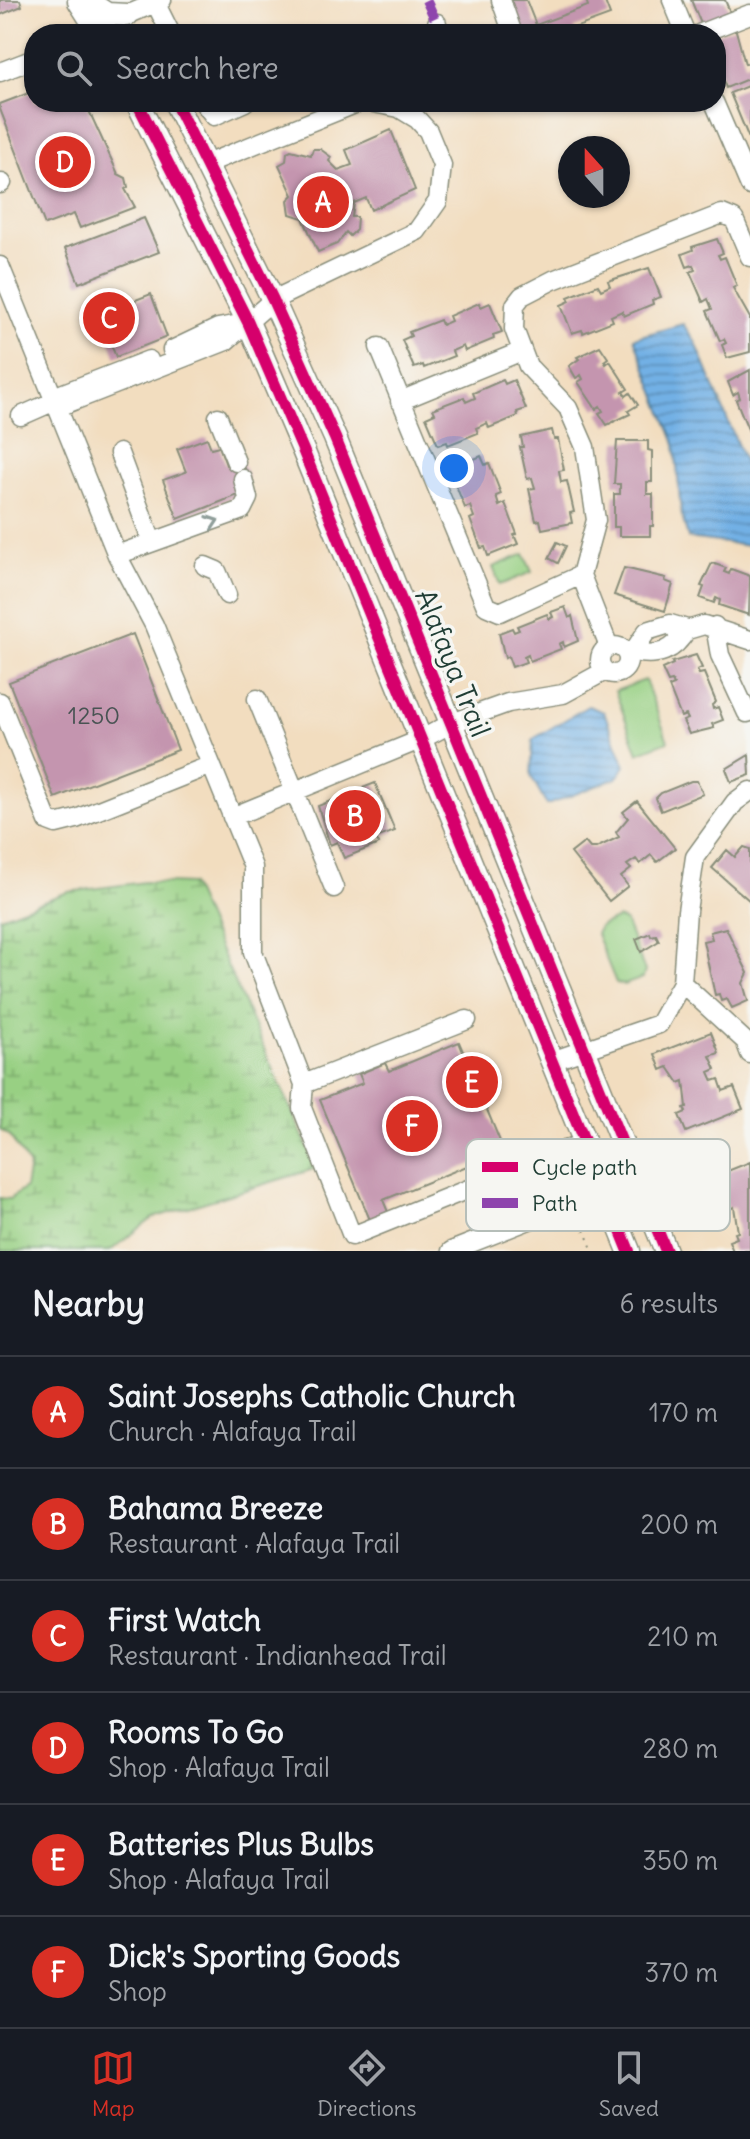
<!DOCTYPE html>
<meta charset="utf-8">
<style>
body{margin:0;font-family:Delius,sans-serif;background:#20242c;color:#f1f3f6}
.compass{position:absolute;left:558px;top:136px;width:72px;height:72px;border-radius:50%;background:#171b24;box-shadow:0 2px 6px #0004;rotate:339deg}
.you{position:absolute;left:454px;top:468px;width:28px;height:28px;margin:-20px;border:6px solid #fff;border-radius:50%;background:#1a73e8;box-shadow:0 0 0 12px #1a73e833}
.badge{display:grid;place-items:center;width:52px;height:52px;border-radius:50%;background:#d93025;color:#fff;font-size:26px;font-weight:700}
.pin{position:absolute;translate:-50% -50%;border:4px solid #fff;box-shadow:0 2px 8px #0006}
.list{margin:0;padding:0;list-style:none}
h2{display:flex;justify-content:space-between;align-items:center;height:104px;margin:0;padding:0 32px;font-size:34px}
h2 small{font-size:26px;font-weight:400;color:#9ea1a6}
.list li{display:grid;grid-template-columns:52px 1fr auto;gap:24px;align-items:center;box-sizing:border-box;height:112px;padding:0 32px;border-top:2px solid #363941}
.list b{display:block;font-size:30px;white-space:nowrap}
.list p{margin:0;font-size:26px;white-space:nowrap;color:#9ea1a6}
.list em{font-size:26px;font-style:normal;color:#9ea1a6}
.icon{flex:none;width:44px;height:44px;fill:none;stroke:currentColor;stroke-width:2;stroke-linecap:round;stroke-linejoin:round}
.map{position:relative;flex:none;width:750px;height:1251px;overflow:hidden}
.search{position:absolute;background:#171b24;box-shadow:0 2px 6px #0004;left:24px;right:24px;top:24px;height:88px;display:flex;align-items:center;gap:20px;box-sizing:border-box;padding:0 28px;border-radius:32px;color:#9ea1a6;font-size:30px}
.sheet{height:776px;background:#171b24}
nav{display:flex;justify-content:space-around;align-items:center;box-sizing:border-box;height:112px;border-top:2px solid #363941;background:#171b24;font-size:22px;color:#9ea1a6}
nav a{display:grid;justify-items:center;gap:4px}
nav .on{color:#d93025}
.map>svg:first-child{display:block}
.wetland{fill:url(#wetland-marsh);stroke:#5c865c;stroke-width:2}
.pitch{fill:#98d083;stroke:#5c865c;stroke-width:2}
.water{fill:url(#water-rules);stroke:#48768c;stroke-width:2}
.building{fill:#c495af}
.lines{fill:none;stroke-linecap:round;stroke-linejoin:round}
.minor-casing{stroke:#888d7a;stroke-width:21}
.major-casing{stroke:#888d7a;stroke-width:25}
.path{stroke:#888d7a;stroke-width:2;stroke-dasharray:2 6;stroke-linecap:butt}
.minor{stroke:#fff;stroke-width:18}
.major{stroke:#fff;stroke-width:22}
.quiet{stroke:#8e44ad;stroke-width:10;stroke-dasharray:20 10;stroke-linecap:butt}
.cycleway-casing{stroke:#f6f6f2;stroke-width:17}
.cycleway{stroke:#d6006c;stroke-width:12}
.oneway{stroke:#8f9e9a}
.labels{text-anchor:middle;stroke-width:7;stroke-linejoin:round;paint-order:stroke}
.number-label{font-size:24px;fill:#485353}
.street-label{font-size:28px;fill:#1f3d34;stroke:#f6f6f2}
.key{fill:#f6f6f2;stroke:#b6beb9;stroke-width:2}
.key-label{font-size:22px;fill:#1f3d34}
</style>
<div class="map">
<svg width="750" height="1251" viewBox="0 0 750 1251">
<defs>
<pattern id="wetland-marsh" width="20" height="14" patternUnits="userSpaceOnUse" patternTransform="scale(2)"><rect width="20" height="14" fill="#98d083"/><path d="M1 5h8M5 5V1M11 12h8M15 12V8" fill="none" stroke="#7baa6c"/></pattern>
<pattern id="water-rules" width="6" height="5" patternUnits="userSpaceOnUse" patternTransform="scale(2)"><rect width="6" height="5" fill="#72b0e5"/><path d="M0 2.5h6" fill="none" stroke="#5d90ba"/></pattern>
</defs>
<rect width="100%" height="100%" fill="#f6f6f2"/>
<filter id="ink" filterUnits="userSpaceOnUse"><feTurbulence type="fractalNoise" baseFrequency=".0125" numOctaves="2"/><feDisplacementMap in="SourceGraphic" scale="16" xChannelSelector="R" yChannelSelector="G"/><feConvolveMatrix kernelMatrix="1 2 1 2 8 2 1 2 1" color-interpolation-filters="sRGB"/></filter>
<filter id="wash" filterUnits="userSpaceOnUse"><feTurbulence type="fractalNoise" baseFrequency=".006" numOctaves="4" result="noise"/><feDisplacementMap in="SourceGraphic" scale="32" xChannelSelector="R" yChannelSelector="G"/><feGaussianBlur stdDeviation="1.8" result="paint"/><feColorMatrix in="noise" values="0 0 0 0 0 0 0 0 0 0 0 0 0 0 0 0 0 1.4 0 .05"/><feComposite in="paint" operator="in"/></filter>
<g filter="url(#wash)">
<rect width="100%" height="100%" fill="#f2ddbf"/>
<!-- wetland -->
<path class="wetland" d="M 145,882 L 191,884 L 317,1168 L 153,1218 L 110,1251 L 0,1251 L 0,1198 L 10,1199 L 25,1188 L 29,1166 L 10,1136 L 0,1129 L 0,917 L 68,892 Z"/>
<!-- pitch -->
<path class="pitch" d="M 524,554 L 532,572 L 500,585 L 493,567 Z
M 645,680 L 668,741 L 638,753 L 615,691 Z
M 618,918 L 625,921 L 645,971 L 643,978 L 624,985 L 616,983 L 596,934 L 600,926 Z"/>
<!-- water -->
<path class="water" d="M 683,324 L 696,343 L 750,475 L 750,546 L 688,538 L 681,512 L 675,444 L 634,338 Z
M 588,706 L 604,712 L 625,766 L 617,778 L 547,805 L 531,776 L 533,739 Z"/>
<g id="blocks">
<!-- building -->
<path class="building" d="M 0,0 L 20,0 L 22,6 L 0,15 Z
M 509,0 L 526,0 L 536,25 L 588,6 L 586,0 L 605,2 L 610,15 L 574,28 L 576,34 L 522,34 Z
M 691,0 L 725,0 L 730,12 L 701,24 Z
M 735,27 L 745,64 L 750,62 L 750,78 L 726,88 L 716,62 L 716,34 Z
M 750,85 L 750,141 L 730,93 Z
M 34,91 L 34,102 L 85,102 L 118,174 L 126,178 L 128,187 L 125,189 L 135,207 L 80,228 L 74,214 L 45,225 L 0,109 L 0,104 Z
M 391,130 L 415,190 L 371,210 L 366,198 L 354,203 L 352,217 L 357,217 L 356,230 L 350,236 L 346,232 L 337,244 L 318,252 L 303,218 L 290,214 L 288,200 L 293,195 L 279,165 L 286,161 L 287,152 L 291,150 L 311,155 L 313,149 L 320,149 L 331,157 L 329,161 L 338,170 L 352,165 L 346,150 Z
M 144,218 L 159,252 L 79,283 L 65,248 Z
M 717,239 L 723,253 L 718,255 L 720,259 L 725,257 L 737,286 L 733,288 L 750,318 L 750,352 L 727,358 L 722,345 L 726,343 L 724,339 L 720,341 L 707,311 L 712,309 L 708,299 L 703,302 L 690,272 L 695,270 L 693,265 L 687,267 L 682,254 L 693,250 L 692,247 Z
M 649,268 L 661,297 L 652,300 L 653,304 L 624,316 L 622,311 L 611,316 L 613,321 L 583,333 L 582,330 L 572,333 L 561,305 L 570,301 L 568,297 L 598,285 L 601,290 L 610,286 L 608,281 Z
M 151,294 L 167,337 L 116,357 L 99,314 Z
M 479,303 L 481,307 L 490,303 L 502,332 L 493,335 L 494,339 L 465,351 L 463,346 L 452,351 L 454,356 L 424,368 L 423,365 L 414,368 L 402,340 L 411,336 L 409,332 L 440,320 L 442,325 L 451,321 L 449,316 Z
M 600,346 L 608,358 L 604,361 L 606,364 L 610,361 L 628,389 L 623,392 L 626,396 L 630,393 L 638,405 L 628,411 L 630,414 L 607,425 L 599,413 L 603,411 L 600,406 L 596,409 L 578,382 L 583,379 L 581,375 L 576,378 L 569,366 L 579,359 L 577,357 Z
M 750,370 L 750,434 L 736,400 L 740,398 L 738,392 L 733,395 L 728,382 Z
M 503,380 L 505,384 L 514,380 L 526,409 L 517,412 L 518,416 L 489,428 L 487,423 L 476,428 L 478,433 L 448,445 L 447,442 L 438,445 L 426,417 L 435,413 L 433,409 L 464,397 L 466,402 L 475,398 L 473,393 Z
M 552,430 L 554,439 L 558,439 L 564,470 L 559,471 L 561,482 L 567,481 L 574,512 L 570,513 L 572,523 L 542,529 L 540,520 L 536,521 L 529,489 L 535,488 L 532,478 L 527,479 L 520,447 L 523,447 L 521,437 Z
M 207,438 L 211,448 L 219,446 L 226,465 L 242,460 L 248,477 L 243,493 L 178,519 L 163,480 L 186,472 L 177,449 Z
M 617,441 L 648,441 L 648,450 L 652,451 L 652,482 L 647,482 L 647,494 L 653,494 L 653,526 L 650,526 L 650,536 L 619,536 L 619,527 L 614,527 L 614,494 L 620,494 L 620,484 L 614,484 Z
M 481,456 L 485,465 L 489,463 L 501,494 L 496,496 L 499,506 L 505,503 L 517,534 L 514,535 L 518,544 L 488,556 L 485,547 L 481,548 L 470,519 L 474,517 L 470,506 L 465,508 L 453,478 L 456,477 L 453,468 Z
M 557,542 L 566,546 L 558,563 L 549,558 Z
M 712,563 L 726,568 L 724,572 L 729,574 L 731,569 L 750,576 L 749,615 L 719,605 L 720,600 L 716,598 L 714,603 L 700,598 L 704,587 L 701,586 Z
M 624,568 L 666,578 L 665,581 L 673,584 L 665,611 L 614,595 Z
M 565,607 L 569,618 L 572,616 L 578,641 L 564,647 L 563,642 L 559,644 L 561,649 L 530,661 L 528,655 L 524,657 L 526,662 L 512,667 L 508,656 L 505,658 L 499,633 L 512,628 L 514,632 L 519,630 L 517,626 L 547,614 L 549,619 L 553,617 L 551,612 Z
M 133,634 L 178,750 L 55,798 L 9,682 Z
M 696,655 L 702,668 L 697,670 L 699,674 L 704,673 L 716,702 L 712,705 L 713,709 L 718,707 L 723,720 L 712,724 L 714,728 L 689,734 L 683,721 L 688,719 L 686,715 L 681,717 L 669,687 L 674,685 L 672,681 L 668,682 L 662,669 L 673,664 L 672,662 Z
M 749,755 L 750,775 L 731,782 L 726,769 Z
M 691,781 L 697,781 L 703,794 L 661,811 L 656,798 L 661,793 Z
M 375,783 L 395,831 L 376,838 L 379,844 L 344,858 L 337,842 L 330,845 L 318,806 Z
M 637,801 L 675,848 L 657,862 L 651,855 L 640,864 L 636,859 L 627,865 L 631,869 L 621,877 L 628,886 L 609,901 L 571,853 L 585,842 L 590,848 L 596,848 L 619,837 L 616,832 L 628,818 L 623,812 Z
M 744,847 L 750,849 L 750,901 L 712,868 L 727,850 L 735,857 Z
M 726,928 L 748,973 L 743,983 L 748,1001 L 732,1008 L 727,999 L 721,1001 L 719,994 L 715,995 L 703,941 L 712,939 L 710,932 Z
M 650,933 L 651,936 L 656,935 L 659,941 L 641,952 L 636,939 Z
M 711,1032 L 719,1053 L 710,1056 L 716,1069 L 709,1072 L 713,1081 L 719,1079 L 723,1091 L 734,1087 L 743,1109 L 686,1132 L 679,1115 L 686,1112 L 684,1108 L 687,1107 L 684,1081 L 679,1083 L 668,1067 L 661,1070 L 655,1054 Z
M 459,1042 L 504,1151 L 383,1200 L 388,1212 L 370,1220 L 320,1100 L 363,1083 L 359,1074 L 385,1063 L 389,1071 Z
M 750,1162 L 750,1251 L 733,1251 L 729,1241 L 737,1238 L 735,1233 L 738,1232 L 734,1207 L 729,1209 L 718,1193 L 711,1196 L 705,1180 Z"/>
</g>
</g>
<g filter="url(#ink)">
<use href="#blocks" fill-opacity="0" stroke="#888d7a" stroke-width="2"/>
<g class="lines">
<!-- minor casing -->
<g class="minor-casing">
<path id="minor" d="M 154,0 L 171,34
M 501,0 L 513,34
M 672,0 L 686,34
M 127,15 L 162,0
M 437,23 L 438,34
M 699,34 L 750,14
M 0,72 L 34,59
M 203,102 L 214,116 L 245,102
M 714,102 L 750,186
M 206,164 L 360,102
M 0,184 L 2,183
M 0,266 L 117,555 L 154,625 L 253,867 L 253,952 L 304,1084 L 302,1108 L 352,1236 L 585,1142
M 379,347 L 486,606 L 500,612 L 581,575
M 172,350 L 218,328 L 245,323
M 61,394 L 149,360
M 400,401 L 522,351
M 58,407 L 226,341 L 273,300 L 417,231 L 438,201 L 442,165 L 428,131 L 417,119 L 399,108 L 368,102
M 21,416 L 55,401
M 218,417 L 236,462
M 119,453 L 152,542
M 117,555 L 242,510 L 248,498 L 243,479
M 205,566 L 217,571 L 227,595
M 670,624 L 687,629 C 674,652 658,657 633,652 L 647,631 Z
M 715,626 L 720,655 L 747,713 L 750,712
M 677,633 L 704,625 L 750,640
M600 660a14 14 0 1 1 28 0a14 14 0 1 1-28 0Z
M 609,647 L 581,575 L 596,520 L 585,447 L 568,408 L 528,366 L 514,329 L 515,305 L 522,296 L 553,280 L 722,214 L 734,219 L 750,257
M 257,699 L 334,888
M 0,702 L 48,821 L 56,824 L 76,819 L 211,765
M 232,817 L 422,739 L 452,723 L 508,703 L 563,694 L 605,671
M 682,983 L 745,1041 L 750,1054
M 552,1061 L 659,1024 L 682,983 L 687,911 L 695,857 L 735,802 L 750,791
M 304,1084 L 467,1020
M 451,1251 L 605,1190"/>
</g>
<!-- major casing -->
<g class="major-casing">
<path id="major" d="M 85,0 L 107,14 L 127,15
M 79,1 L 100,34
M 137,102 L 248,322 L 303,450 L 629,1251
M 175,102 L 273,300 L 335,438 L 666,1251"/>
</g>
<!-- path -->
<path class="path" d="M 578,1215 L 593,1251"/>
<!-- minor -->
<use href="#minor" class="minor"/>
<!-- major -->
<use href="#major" class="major"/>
<!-- quiet -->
<path class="quiet" d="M 426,0 L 437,23"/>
<!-- cycleway casing -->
<g class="cycleway-casing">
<path id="cycleway" d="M 137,102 L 248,322 L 303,450 L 629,1251
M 175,102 L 273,300 L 335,438 L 666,1251"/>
</g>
<!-- cycleway -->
<use href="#cycleway" class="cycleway"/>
</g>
<!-- one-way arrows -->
<defs><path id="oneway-chevron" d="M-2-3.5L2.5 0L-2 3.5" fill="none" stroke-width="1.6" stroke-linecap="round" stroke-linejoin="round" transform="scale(2)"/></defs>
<use class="oneway" href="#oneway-chevron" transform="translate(213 522) rotate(-19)"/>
</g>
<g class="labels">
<!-- number labels -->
<g class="number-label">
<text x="94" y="724">1250</text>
</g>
<!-- street labels -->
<g class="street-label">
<text transform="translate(453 663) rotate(68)" y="10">Alafaya Trail</text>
</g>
</g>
<!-- legend -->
<rect x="466" y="1139" width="264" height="92" rx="12" class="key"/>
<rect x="482" y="1162" width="36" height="10" fill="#d6006c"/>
<rect x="482" y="1198" width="36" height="10" fill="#8e44ad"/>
<g class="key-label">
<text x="532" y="1175">Cycle path</text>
<text x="532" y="1211">Path</text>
</g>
</svg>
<svg class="compass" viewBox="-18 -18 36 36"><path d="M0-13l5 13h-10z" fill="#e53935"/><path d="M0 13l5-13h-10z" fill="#9ea1a6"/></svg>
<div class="you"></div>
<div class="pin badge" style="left:323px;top:202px">A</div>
<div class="pin badge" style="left:355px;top:816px">B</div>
<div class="pin badge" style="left:109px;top:318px">C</div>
<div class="pin badge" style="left:65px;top:162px">D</div>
<div class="pin badge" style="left:472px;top:1082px">E</div>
<div class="pin badge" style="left:412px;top:1126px">F</div>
<div class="search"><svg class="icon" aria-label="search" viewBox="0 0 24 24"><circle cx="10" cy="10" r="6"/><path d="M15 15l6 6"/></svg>Search here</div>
</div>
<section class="sheet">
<h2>Nearby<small>6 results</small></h2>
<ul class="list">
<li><span class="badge">A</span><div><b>Saint Josephs Catholic Church</b><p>Church · Alafaya Trail</p></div><em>170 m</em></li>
<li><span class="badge">B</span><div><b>Bahama Breeze</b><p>Restaurant · Alafaya Trail</p></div><em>200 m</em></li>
<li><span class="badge">C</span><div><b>First Watch</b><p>Restaurant · Indianhead Trail</p></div><em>210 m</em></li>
<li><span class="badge">D</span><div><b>Rooms To Go</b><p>Shop · Alafaya Trail</p></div><em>280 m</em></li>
<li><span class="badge">E</span><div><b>Batteries Plus Bulbs</b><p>Shop · Alafaya Trail</p></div><em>350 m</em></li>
<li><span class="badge">F</span><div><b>Dick's Sporting Goods</b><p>Shop</p></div><em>370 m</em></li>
</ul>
</section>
<nav>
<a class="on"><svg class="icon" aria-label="map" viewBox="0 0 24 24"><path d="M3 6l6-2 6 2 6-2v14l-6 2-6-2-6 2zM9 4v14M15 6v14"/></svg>Map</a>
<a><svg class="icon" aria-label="directions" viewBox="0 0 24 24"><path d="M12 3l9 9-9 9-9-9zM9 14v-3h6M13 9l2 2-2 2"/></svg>Directions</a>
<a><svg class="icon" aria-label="saved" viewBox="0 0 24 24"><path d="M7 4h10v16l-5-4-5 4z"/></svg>Saved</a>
</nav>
